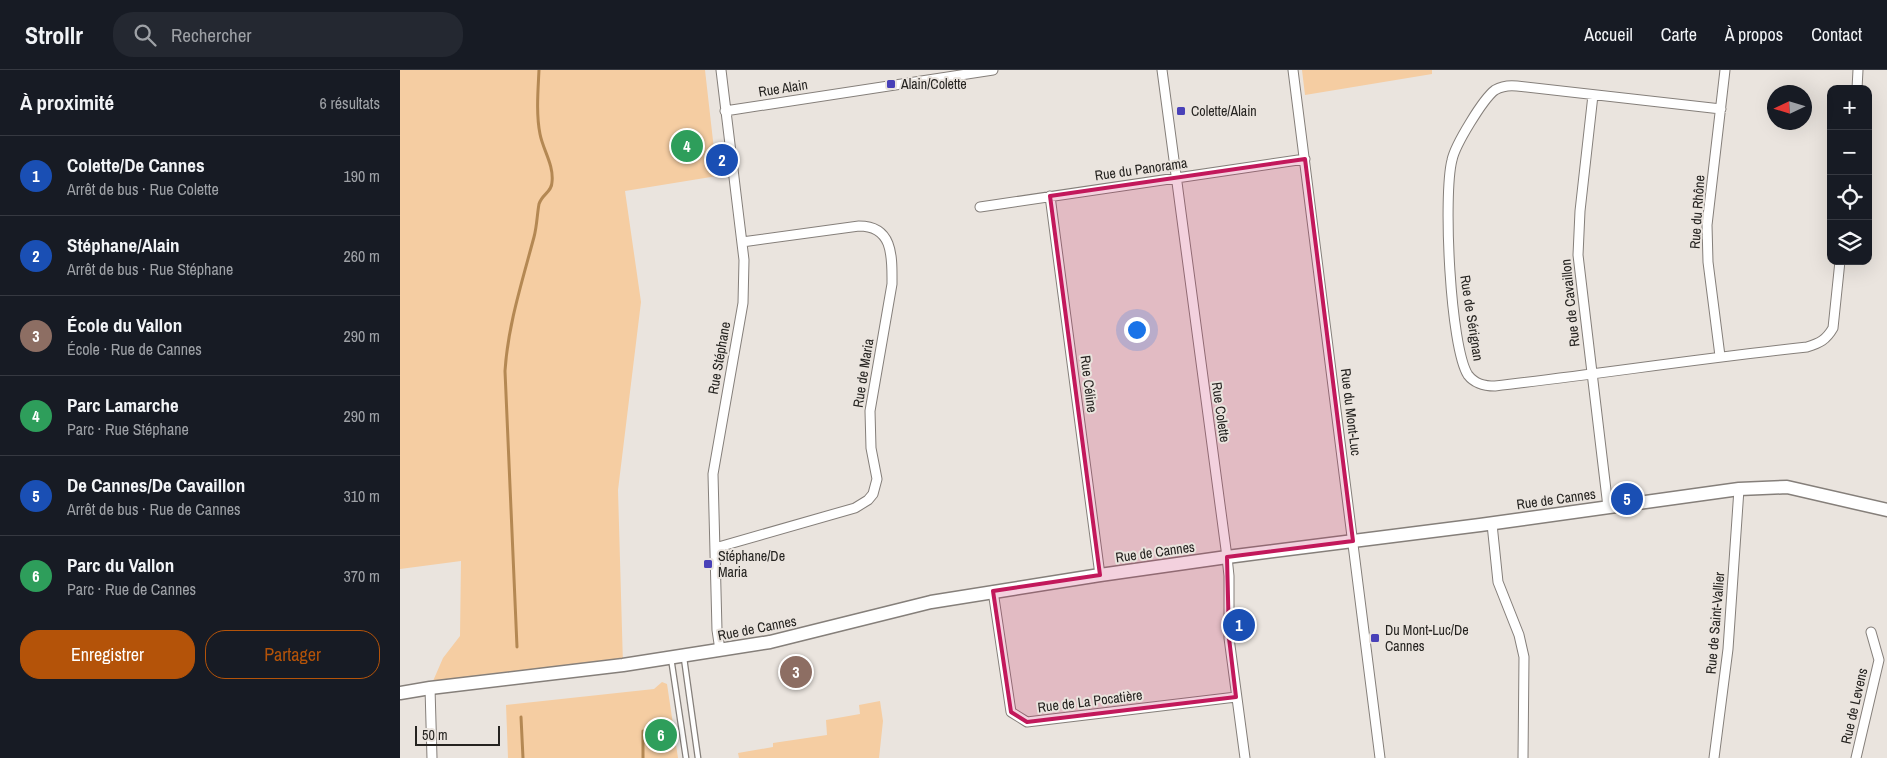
<!DOCTYPE html>
<html lang="fr">
<meta charset="utf-8">
<style>
body{margin:0;font-family:"Archivo Narrow",sans-serif;background:#242831;color:#f1f3f6}
.controls{position:absolute;right:15px;top:15px;display:grid;overflow:hidden;border-radius:10px;box-shadow:0 5px 20px #0002}
.controls button{width:45px;height:45px;display:grid;place-items:center;padding:0;border:0;border-bottom:1px solid #363941;background:#171b24;color:#f1f3f6;font:25px sans-serif}
.compass{position:absolute;left:1367px;top:15px;width:45px;height:45px;border-radius:50%;background:#171b24;box-shadow:0 5px 20px #0002;rotate:266deg}
.scale{position:absolute;left:15px;bottom:12px;width:85px;box-sizing:border-box;padding-left:5px;border:2px solid #252320;border-top:0;font-size:14px;line-height:18px;white-space:nowrap;color:#252320;-webkit-text-stroke:4px #eae4de;paint-order:stroke}
.you{position:absolute;left:736px;top:259px;width:18px;height:18px;margin:-12px;border:4px solid #fff;border-radius:50%;background:#1a73e8;box-shadow:0 0 0 8px #1a73e833}
.badge{display:grid;place-items:center;width:32px;height:32px;border-radius:50%;background:#b45309;color:#fff;font-size:16px;font-weight:700}
.pin{position:absolute;translate:-50% -50%;border:2px solid #fff;box-shadow:0 1px 5px #0006}
.list{margin:0;padding:0;list-style:none}
h2{display:flex;justify-content:space-between;align-items:center;height:65px;margin:0;padding:0 20px;font-size:21px}
h2 small{font-size:16px;font-weight:400;color:#9ea1a6}
.list li{display:grid;grid-template-columns:32px 1fr auto;gap:15px;align-items:center;box-sizing:border-box;height:80px;padding:0 20px;border-top:1px solid #363941}
.list b{display:block;font-size:19px;white-space:nowrap}
.list p{margin:0;font-size:16px;white-space:nowrap;color:#9ea1a6}
.list em{font-size:16px;font-style:normal;color:#9ea1a6}
.actions{display:flex;gap:10px;padding:15px 20px}
.actions a{flex:1;padding:11px 0;border:1px solid #b45309;border-radius:20px;text-align:center;font-size:18px;color:#b45309}
.actions .main{background:#b45309;color:#fff}
.icon{flex:none;width:28px;height:28px;fill:none;stroke:currentColor;stroke-width:2;stroke-linecap:round;stroke-linejoin:round}
.map{position:relative;flex:none;width:1487px;height:688px;overflow:hidden}
header{display:flex;align-items:center;gap:30px;box-sizing:border-box;height:70px;padding:0 25px;background:#171b24;border-bottom:1px solid #363941}
header strong{font-size:24px}
nav{display:flex;gap:28px;margin-inline-start:auto;font-size:18px}
.search{width:350px;height:45px;background:#242831;display:flex;align-items:center;gap:12px;box-sizing:border-box;padding:0 18px;border-radius:20px;color:#9ea1a6;font-size:19px}
main{display:flex}
aside{flex:1;background:#171b24}
.map>svg:first-child{display:block}
.green{fill:#f5cda2}
.lines{fill:none;stroke-linecap:round;stroke-linejoin:round}
.stream{stroke:#b48853;stroke-width:3}
.lane-casing{stroke:#857f7a;stroke-width:7}
.street-casing{stroke:#857f7a;stroke-width:11}
.secondary-casing{stroke:#857f7a;stroke-width:15}
.lane{stroke:#fff;stroke-width:4.5}
.street{stroke:#fff;stroke-width:9}
.secondary{stroke:#fff;stroke-width:12}
.marked{fill:#c2185b;fill-opacity:0.2;stroke:#c2185b;stroke-width:4;stroke-linejoin:round}
.poi-dot{fill:#4941b8;stroke:#eae4de;stroke-width:2}
.labels{text-anchor:middle;stroke-width:4;stroke-linejoin:round;paint-order:stroke}
.poi-label{font-size:14px;fill:#252320;stroke:#eae4de;text-anchor:start}
.street-label{font-size:14px;fill:#252320;stroke:#eae4de}
</style>
<header>
<strong>Strollr</strong>
<div class="search"><svg class="icon" aria-label="search" viewBox="0 0 24 24"><circle cx="10" cy="10" r="6"/><path d="M15 15l6 6"/></svg>Rechercher</div>
<nav><a>Accueil</a><a>Carte</a><a>À propos</a><a>Contact</a></nav>
</header>
<main>
<aside>
<h2>À proximité<small>6 résultats</small></h2>
<ul class="list">
<li><span class="badge" style="background:#1a4fb4">1</span><div><b>Colette/De Cannes</b><p>Arrêt de bus · Rue Colette</p></div><em>190 m</em></li>
<li><span class="badge" style="background:#1a4fb4">2</span><div><b>Stéphane/Alain</b><p>Arrêt de bus · Rue Stéphane</p></div><em>260 m</em></li>
<li><span class="badge" style="background:#8d6e63">3</span><div><b>École du Vallon</b><p>École · Rue de Cannes</p></div><em>290 m</em></li>
<li><span class="badge" style="background:#2e9e5b">4</span><div><b>Parc Lamarche</b><p>Parc · Rue Stéphane</p></div><em>290 m</em></li>
<li><span class="badge" style="background:#1a4fb4">5</span><div><b>De Cannes/De Cavaillon</b><p>Arrêt de bus · Rue de Cannes</p></div><em>310 m</em></li>
<li><span class="badge" style="background:#2e9e5b">6</span><div><b>Parc du Vallon</b><p>Parc · Rue de Cannes</p></div><em>370 m</em></li>
</ul>
<div class="actions"><a class="main">Enregistrer</a><a>Partager</a></div>
</aside>
<div class="map">
<svg width="1487" height="688" viewBox="0 0 1487 688">
<rect width="100%" height="100%" fill="#eae4de"/>
<!-- green -->
<path class="green" d="M 0,0 L 305,0 L 317,106 L 225,121 L 241,232 L 218,420 L 223,595 L 30,618 L 43,588 L 60,566 L 61,491 L 0,499 Z
M 902,0 L 1032,0 L 1032,4 L 905,25 Z
M 262,612 L 267,614 L 278,688 L 108,688 L 106,635 L 254,619 Z
M 480,631 L 483,651 L 479,688 L 339,688 L 338,683 L 373,677 L 373,673 L 427,665 L 426,650 L 460,644 L 459,635 Z"/>
<g class="lines">
<!-- stream -->
<path class="stream" d="M 117,577 L 105,301 C 108,255 122,212 134,167 C 137,156 137,145 139,134 C 142,124 152,122 152,112 C 154,95 143,80 140,64 C 136,44 138,21 139,0
M 121,647 L 123,688
M 243,688 L 243,661"/>
<!-- lane casing -->
<g class="lane-casing">
<path id="lane" d="M 271,588 L 286,688
M 284,588 L 298,688"/>
</g>
<!-- street casing -->
<g class="street-casing">
<path id="street" d="M 762,0 L 827,487 L 829,506 L 829,568 L 845,688
M 893,0 L 980,688
M 1457,19 L 1458,0
M 1193,25 L 1180,141 L 1178,185 L 1208,437
M 1321,39 L 1117,16 C 1109,15 1102,16 1095,20 C 1083,29 1055,75 1052,90 C 1043,125 1050,277 1068,305 C 1075,314 1084,316 1095,316 C 1199,304 1303,288 1407,277 C 1420,273 1426,270 1433,258 L 1440,191
M 325,41 L 593,0
M 650,126 L 700,505
M 580,137 L 905,89
M 1320,286 L 1308,192 L 1307,155 L 1325,0
M 1092,454 L 1098,512 L 1119,565 L 1124,587 L 1123,688
M 315,478 L 455,438 L 468,430 L 473,424 L 477,409 L 471,378 L 470,341 L 492,214 C 492,188 494,156 459,156 L 342,172
M 593,521 L 611,642 L 627,652 L 836,627
M 320,580 L 317,560 L 313,404 L 343,233 L 344,190 L 321,0
M 30,618 L 32,688
M 1314,688 L 1328,579 L 1339,419
M 1456,688 L 1479,590 L 1471,562"/>
</g>
<!-- secondary casing -->
<g class="secondary-casing">
<path id="secondary" d="M 0,623 L 30,618 L 223,595 L 370,572 L 531,532 L 700,505 L 827,487 L 1080,455 L 1339,419 L 1387,417 L 1487,440"/>
</g>
<!-- lane -->
<use href="#lane" class="lane"/>
<!-- street -->
<use href="#street" class="street"/>
<!-- secondary -->
<use href="#secondary" class="secondary"/>
</g>
<!-- marked area -->
<path class="marked" d="M 905,89 L 953,471 L 827,487 L 829,568 L 836,627 L 627,652 L 611,642 L 593,521 L 700,505 L 650,126 Z"/>
<!-- markers -->
<g class="poi-dot">
<rect x="486" y="9" width="10" height="10" rx="2.5"/>
<rect x="776" y="36" width="10" height="10" rx="2.5"/>
<rect x="303" y="489" width="10" height="10" rx="2.5"/>
<rect x="970" y="563" width="10" height="10" rx="2.5"/>
</g>
<g class="labels">
<!-- poi labels -->
<g class="poi-label">
<text x="501" y="19">Alain/Colette</text>
<text x="791" y="46">Colette/Alain</text>
<text x="318" y="491">Stéphane/De<tspan x="318" dy="16">Maria</tspan></text>
<text x="985" y="565">Du Mont-Luc/De<tspan x="985" dy="16">Cannes</tspan></text>
</g>
<!-- street labels -->
<g class="street-label">
<text transform="translate(383 18) rotate(-9)" y="5">Rue Alain</text>
<text transform="translate(741 99) rotate(-8)" y="5">Rue du Panorama</text>
<text transform="translate(1297 142) rotate(-86)" y="5">Rue du Rhône</text>
<text transform="translate(1170 233) rotate(-96)" y="5">Rue de Cavaillon</text>
<text transform="translate(1072 248) rotate(81)" y="5">Rue de Sérignan</text>
<text transform="translate(319 288) rotate(-80)" y="5">Rue Stéphane</text>
<text transform="translate(463 303) rotate(-81)" y="5">Rue de Maria</text>
<text transform="translate(689 314) rotate(83)" y="5">Rue Céline</text>
<text transform="translate(821 342) rotate(82)" y="5">Rue Colette</text>
<text transform="translate(951 342) rotate(83)" y="5">Rue du Mont-Luc</text>
<text transform="translate(1156 429) rotate(-8)" y="5">Rue de Cannes</text>
<text transform="translate(755 482) rotate(-8)" y="5">Rue de Cannes</text>
<text transform="translate(1315 553) rotate(-85)" y="5">Rue de Saint-Vallier</text>
<text transform="translate(357 558) rotate(-11)" y="5">Rue de Cannes</text>
<text transform="translate(690 631) rotate(-7)" y="5">Rue de La Pocatière</text>
<text transform="translate(1454 636) rotate(-77)" y="5">Rue de Levens</text>
</g>
</g>
</svg>
<div class="controls">
<button>+</button>
<button>−</button>
<button><svg class="icon" aria-label="locate" viewBox="0 0 24 24"><circle cx="12" cy="12" r="6"/><path d="M12 2v4M12 18v4M2 12h4M18 12h4"/></svg></button>
<button><svg class="icon" aria-label="layers" viewBox="0 0 24 24"><path d="M12 4l9 5-9 5-9-5zM3 14l9 5 9-5"/></svg></button>
</div>
<svg class="compass" viewBox="-18 -18 36 36"><path d="M0-13l5 13h-10z" fill="#e53935"/><path d="M0 13l5-13h-10z" fill="#9ea1a6"/></svg>
<div class="scale">50 m</div>
<div class="you"></div>
<div class="pin badge" style="left:839px;top:555px;background:#1a4fb4">1</div>
<div class="pin badge" style="left:322px;top:90px;background:#1a4fb4">2</div>
<div class="pin badge" style="left:396px;top:602px;background:#8d6e63">3</div>
<div class="pin badge" style="left:287px;top:76px;background:#2e9e5b">4</div>
<div class="pin badge" style="left:1227px;top:429px;background:#1a4fb4">5</div>
<div class="pin badge" style="left:261px;top:665px;background:#2e9e5b">6</div>
</div>
</main>
